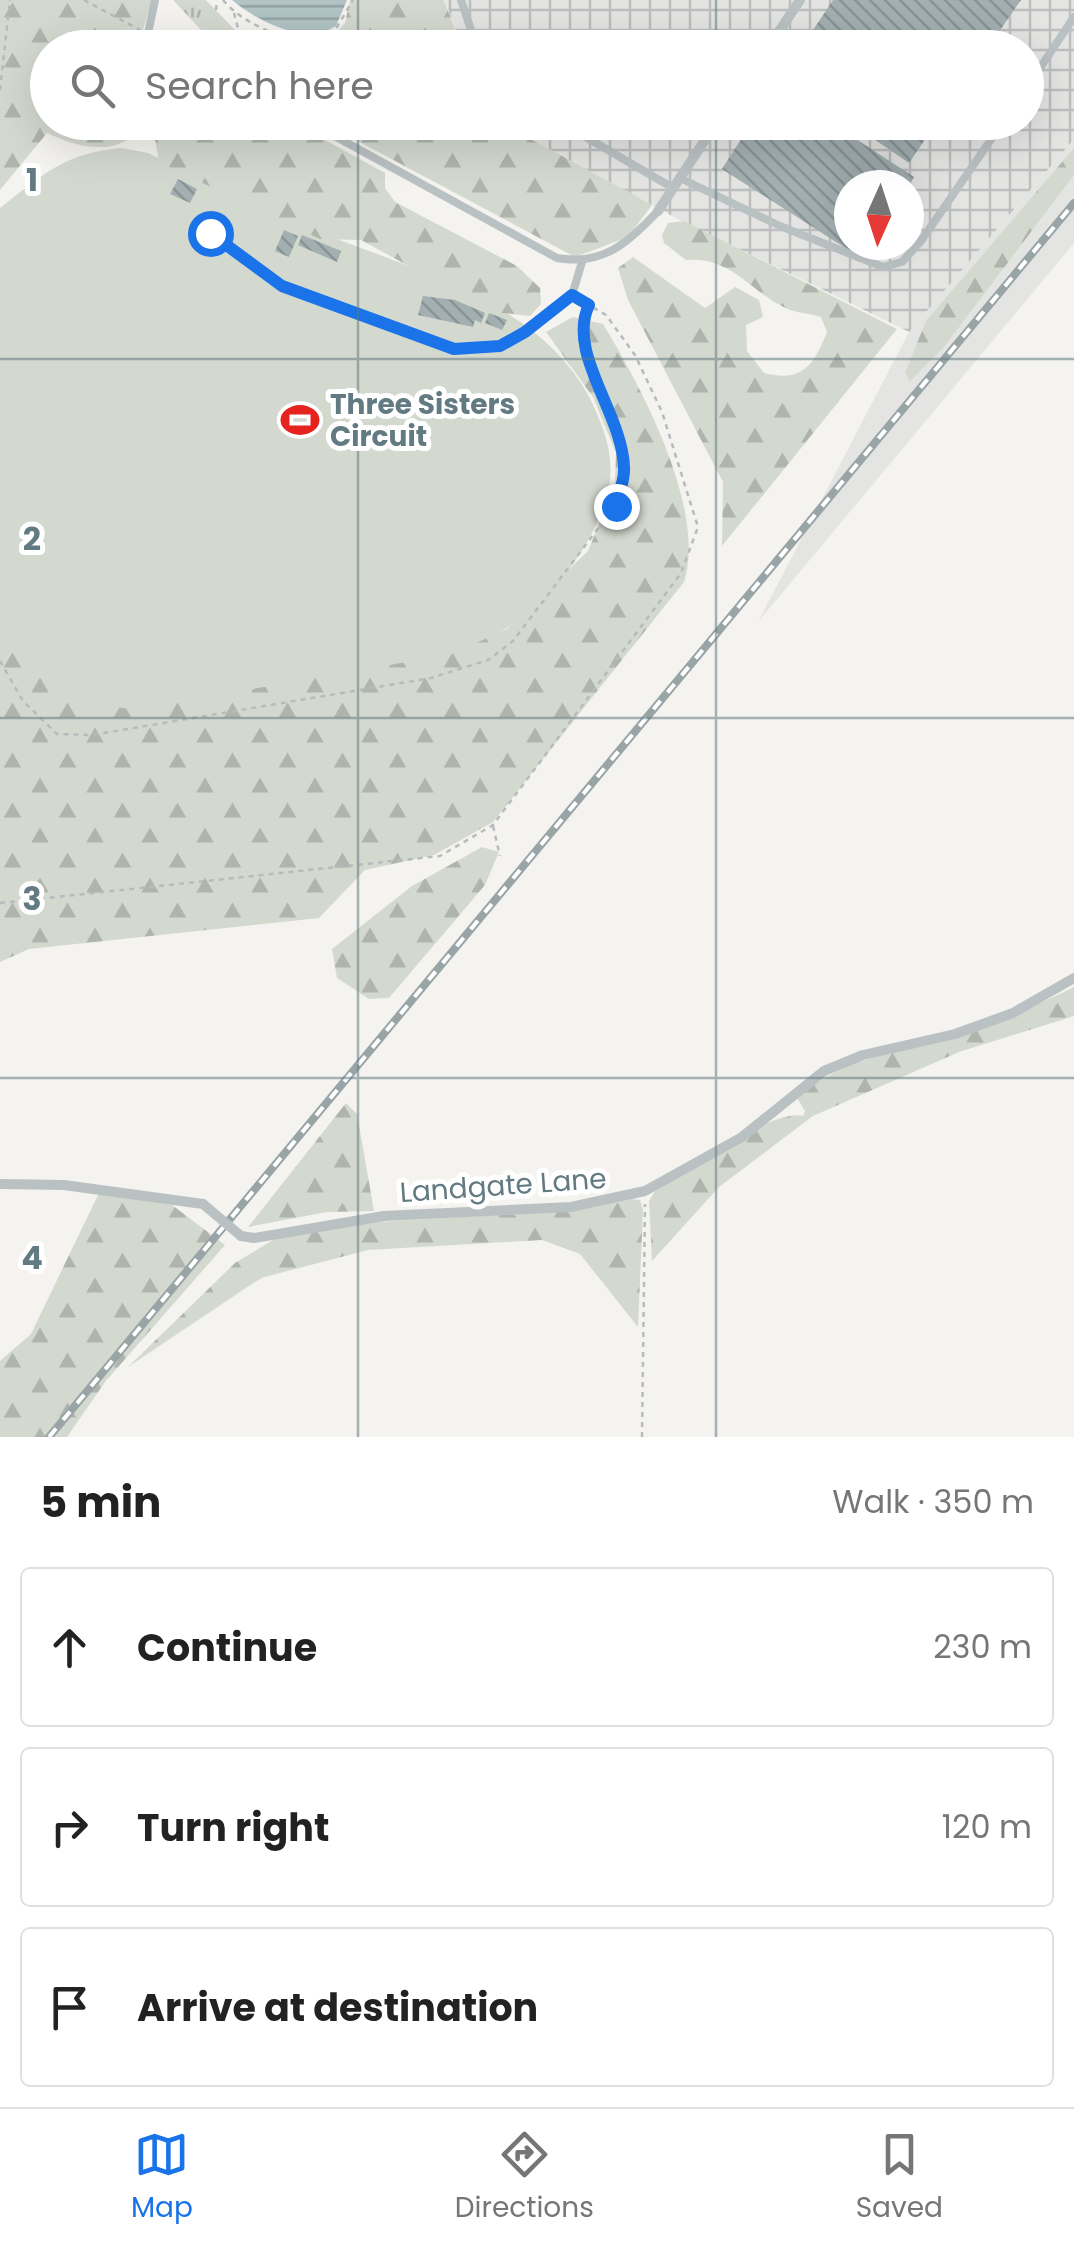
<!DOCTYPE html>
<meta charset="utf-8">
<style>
body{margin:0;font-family:Poppins,sans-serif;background:#f6f6f6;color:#222}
.compass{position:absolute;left:834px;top:170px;width:90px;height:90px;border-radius:50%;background:#fff;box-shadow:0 10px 40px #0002;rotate:183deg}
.stop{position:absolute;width:30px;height:30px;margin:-22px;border:8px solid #1a73e8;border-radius:50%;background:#fff}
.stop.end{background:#1a73e8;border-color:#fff;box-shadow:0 2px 10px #0008}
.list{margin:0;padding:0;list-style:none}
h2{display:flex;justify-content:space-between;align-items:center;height:130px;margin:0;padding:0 40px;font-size:42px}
h2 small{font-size:32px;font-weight:400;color:#767676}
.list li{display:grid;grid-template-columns:65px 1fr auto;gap:30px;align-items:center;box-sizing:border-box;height:160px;margin:0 20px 20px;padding:0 20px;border:2px solid #e0e0e0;border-radius:10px}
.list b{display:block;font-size:38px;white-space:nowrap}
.list em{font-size:32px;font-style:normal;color:#767676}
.icon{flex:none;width:55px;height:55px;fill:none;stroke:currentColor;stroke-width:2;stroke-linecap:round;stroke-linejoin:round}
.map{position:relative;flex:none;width:1074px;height:1437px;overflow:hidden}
.search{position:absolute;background:#fff;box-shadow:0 10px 40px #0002;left:30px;right:30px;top:30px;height:110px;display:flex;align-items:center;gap:25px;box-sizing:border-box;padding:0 35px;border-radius:55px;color:#767676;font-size:38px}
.sheet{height:670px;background:#fff}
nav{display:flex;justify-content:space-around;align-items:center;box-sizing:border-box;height:140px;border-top:2px solid #e0e0e0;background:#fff;font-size:28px;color:#767676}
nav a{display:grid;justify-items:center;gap:5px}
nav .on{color:#1a73e8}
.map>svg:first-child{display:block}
.built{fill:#e4e5e3}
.industrial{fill:url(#industrial-grid);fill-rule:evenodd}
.grass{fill:#d4d9cf}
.forest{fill:url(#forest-firs)}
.park{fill:url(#park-tufts)}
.water{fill:url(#water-rules)}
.building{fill:url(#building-back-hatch)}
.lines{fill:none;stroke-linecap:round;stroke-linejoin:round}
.path{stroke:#b6bbbc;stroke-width:2.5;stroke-dasharray:5 5;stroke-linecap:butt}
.service{stroke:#bac1c3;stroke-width:8}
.minor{stroke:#bac1c3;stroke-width:10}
.rail-casing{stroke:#99a4a7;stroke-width:8}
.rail{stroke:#fff;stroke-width:4;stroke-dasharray:11;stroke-linecap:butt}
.minor-bridge{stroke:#bac1c3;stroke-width:10}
.route{stroke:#1a73e8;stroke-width:12}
.grid{fill:none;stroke:#627a81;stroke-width:2.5;stroke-opacity:0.55}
.labels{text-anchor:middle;stroke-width:10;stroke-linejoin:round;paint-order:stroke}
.poi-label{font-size:28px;font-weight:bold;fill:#627a81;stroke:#fff;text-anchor:start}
.street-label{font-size:28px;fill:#627a81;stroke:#fff}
.grid-label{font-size:32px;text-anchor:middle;font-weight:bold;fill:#627a81;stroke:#fff;stroke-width:10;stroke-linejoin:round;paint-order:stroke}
</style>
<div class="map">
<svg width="1074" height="1437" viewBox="0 0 1074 1437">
<defs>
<pattern id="industrial-grid" width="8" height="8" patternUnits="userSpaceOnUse" patternTransform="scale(2.5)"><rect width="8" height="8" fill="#e4e5e3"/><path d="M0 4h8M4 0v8" fill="none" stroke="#bcbfbd"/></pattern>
<pattern id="forest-firs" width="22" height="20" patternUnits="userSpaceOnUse" patternTransform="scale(2.5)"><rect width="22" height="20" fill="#d4d9cf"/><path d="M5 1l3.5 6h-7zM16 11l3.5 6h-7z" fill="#afb5ad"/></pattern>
<pattern id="park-tufts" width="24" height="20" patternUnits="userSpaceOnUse" patternTransform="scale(2.5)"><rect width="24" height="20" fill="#d4d9cf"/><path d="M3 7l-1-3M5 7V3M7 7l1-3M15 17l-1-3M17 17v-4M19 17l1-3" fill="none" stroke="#afb5ad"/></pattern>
<pattern id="water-rules" width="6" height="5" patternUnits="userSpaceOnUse" patternTransform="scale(2.5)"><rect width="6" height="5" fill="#b1c3c4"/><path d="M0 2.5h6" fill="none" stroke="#93a3a5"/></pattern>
<pattern id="building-back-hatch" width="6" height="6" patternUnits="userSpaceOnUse" patternTransform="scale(2.5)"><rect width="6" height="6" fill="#a3afb1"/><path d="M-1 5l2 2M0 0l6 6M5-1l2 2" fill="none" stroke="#889395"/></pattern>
</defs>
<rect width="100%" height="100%" fill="#f4f3ef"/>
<!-- built -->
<path class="built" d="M 1074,139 L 1074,243 L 758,622 L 909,332 Z"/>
<!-- industrial -->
<path class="industrial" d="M 445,0 L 1074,0 L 1074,139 L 909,332 L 674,217 L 500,123 L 1026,122 L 1026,48 L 462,47 ZM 849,185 L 909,185 L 909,245 L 849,245 Z"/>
<!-- grass -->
<path class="grass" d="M 122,148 L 148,153 C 200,177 252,204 306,227 C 411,270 556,302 600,421 C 613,454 615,482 600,516 C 573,580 521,626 459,656 L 148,711 C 70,709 43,695 0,631 L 0,208 C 44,174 64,153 122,148 Z"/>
<!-- forest -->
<path class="forest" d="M 0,0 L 152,0 L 140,40 L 156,47 L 48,48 L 48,122 L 239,122 L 259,132 L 270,123 L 294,123 L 385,173 L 385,188 L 395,202 L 517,266 L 540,288 L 541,304 L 530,316 L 493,312 L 361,240 L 320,239 L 159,162 L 155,139 C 126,132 125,147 102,147 C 82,148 64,141 47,133 L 0,190 Z
M 350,0 L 444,0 L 462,47 L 323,47 L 345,23 Z
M 324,123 L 501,123 L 652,205 L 628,237 L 575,257 Z
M 1074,148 L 1074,175 L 944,347 L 910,381 L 905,373 L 926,321 Z
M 684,221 L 897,329 L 722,546 L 723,482 L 628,300 L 618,268 L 633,257 L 705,308 L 735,287 L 759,300 L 763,317 L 746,325 L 747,351 L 764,373 C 802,383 814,365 827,332 L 821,317 C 811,314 800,313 790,310 C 751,294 733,256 686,260 L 664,243 L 662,235 L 668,223 Z
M 573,317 L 603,324 C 641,386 707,510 684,582 L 493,822 L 434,855 L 365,870 L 319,918 L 29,949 L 0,962 L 0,617 C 12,629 16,645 25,659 C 48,698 97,707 139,709 L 452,654 L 507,629 L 588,551 L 615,485 L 616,453 L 593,397 L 546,332 Z
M 482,847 L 499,852 L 485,885 L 389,998 L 369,999 L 337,978 L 332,949 L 412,886 Z
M 1074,987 L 1074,1016 L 959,1052 L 813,1116 L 719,1187 L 652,1261 L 649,1201 L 655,1191 C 685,1173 772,1108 803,1116 L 805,1111 L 797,1098 C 846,1055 906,1051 967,1032 C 1004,1020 1039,1004 1074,987 Z
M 346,1103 L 357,1114 L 374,1211 L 327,1212 L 248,1227 Z
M 99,1193 L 172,1205 L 225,1245 L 105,1382 L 67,1437 L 0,1437 L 0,1361 L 31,1334 Z
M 632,1199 L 640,1200 L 643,1210 L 638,1327 L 580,1254 L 542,1240 L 368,1250 L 261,1278 L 128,1367 L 235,1263 L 276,1238 L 375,1222 L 576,1211 Z"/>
<!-- park -->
<path class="park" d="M 173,0 L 206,0 L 235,30 L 217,47 Z"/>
<!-- water -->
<path class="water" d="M 232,0 L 347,0 L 336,26 C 305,46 257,21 232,0 Z"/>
<!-- building -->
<path class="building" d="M 833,0 L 1021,0 L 988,48 L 801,48 Z
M 752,122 L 830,122 L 914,177 L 909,185 L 849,185 L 849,245 L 870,245 L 861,258 L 722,169 Z
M 849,122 L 937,122 L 909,163 Z
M 178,179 L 197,189 L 190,203 L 170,194 Z
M 284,230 L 298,236 L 289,257 L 275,251 Z
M 302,235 L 341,251 L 337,262 L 298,245 Z
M 423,296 L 455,300 L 485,313 L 481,323 L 475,320 L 473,327 L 418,315 Z
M 489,313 L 507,320 L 502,330 L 485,323 Z"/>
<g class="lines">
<!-- path -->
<path class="path" d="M 84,0 L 140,30
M 223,0 C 244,25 280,37 311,44 L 337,27 L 353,0
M 216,10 L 217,0
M 234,13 L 243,48
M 0,90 L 10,0
M 0,661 L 23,701 L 57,734 L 92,735 L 431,678 L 488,660 L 513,641 L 615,506 L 625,470 L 613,413 L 581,340 L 589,306
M 493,826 L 500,856
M 0,903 L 440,856 L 493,825 L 681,573 L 698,527 L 662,412 L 635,355 L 606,315 L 582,301
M 642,1437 L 645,1204"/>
<!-- service -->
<path class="service" d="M 155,0 L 148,34 L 172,48
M 461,0 L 477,48
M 1026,89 L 1074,17
M 309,122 L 557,258 C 603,266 628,243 658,211
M 560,122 L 673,188
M 680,178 L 780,226 L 883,267 L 902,262 L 921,241 L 1003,122
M 210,233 L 282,286 L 454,349 L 500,346 L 525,332 L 572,295 L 582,262"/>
<!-- minor -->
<path class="minor" d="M 768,48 L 800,0
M 658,211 L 717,122
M 0,1184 L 64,1185 L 203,1204
M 241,1236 L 254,1238 L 384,1216 L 571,1207 L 645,1191 L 742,1137 L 824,1071 L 863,1055 L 955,1034 L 1013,1013 L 1074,978"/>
<!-- rail casing -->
<g class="rail-casing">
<path id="rail" d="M 49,1437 L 1074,203"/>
</g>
<!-- rail -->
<use href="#rail" class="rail"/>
<!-- minor-bridge -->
<path class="minor-bridge" d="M 203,1204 L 241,1236"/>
</g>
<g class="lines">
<!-- route -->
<path class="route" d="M 210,233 L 282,286 L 454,349 L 500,346 L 525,332 L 572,295 L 589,305 C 566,353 623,414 624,468 C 625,480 618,495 616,506"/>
</g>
<!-- grid -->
<path class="grid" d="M 358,0 L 358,48M 716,0 L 716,48M 358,122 L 358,1437M 716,122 L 716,1437M 0,359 L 1074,359M 0,718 L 1074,718M 0,1078 L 1074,1078"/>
<!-- icons -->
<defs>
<g id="stadium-bare" transform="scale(3)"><path d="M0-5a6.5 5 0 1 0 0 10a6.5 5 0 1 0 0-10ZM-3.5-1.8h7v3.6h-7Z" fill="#e6241d" stroke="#fff" stroke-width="2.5" paint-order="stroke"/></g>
</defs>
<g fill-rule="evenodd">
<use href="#stadium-bare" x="300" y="420"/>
</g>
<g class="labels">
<!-- poi labels -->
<g class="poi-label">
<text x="330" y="414">Three Sisters<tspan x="330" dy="32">Circuit</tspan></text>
</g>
<!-- street labels -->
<g class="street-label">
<text transform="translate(503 1185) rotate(-4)" y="10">Landgate Lane</text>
</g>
</g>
<g class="grid-label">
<text x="32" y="191">1</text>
<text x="32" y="550">2</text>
<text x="32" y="910">3</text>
<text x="32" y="1269">4</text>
</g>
</svg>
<svg class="compass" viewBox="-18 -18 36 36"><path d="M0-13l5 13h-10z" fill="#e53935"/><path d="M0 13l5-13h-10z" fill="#767676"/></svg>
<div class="stop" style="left:210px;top:233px"></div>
<div class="stop end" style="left:616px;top:506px"></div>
<div class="search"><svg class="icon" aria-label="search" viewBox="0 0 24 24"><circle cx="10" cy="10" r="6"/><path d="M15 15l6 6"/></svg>Search here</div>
</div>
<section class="sheet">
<h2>5 min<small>Walk · 350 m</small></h2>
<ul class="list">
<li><svg class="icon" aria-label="ahead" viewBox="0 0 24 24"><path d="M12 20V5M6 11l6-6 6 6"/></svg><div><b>Continue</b></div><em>230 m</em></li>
<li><svg class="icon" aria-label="right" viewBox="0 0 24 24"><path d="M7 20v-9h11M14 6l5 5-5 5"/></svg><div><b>Turn right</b></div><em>120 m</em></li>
<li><svg class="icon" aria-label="arrive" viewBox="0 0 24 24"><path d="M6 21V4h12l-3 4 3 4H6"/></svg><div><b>Arrive at destination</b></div></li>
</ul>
</section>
<nav>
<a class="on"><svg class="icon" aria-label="map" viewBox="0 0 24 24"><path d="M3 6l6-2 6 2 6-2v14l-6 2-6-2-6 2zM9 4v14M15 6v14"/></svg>Map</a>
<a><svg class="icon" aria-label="directions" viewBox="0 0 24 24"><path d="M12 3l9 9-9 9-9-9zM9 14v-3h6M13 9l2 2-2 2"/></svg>Directions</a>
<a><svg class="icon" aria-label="saved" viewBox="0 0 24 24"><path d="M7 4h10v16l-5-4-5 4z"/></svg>Saved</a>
</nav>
